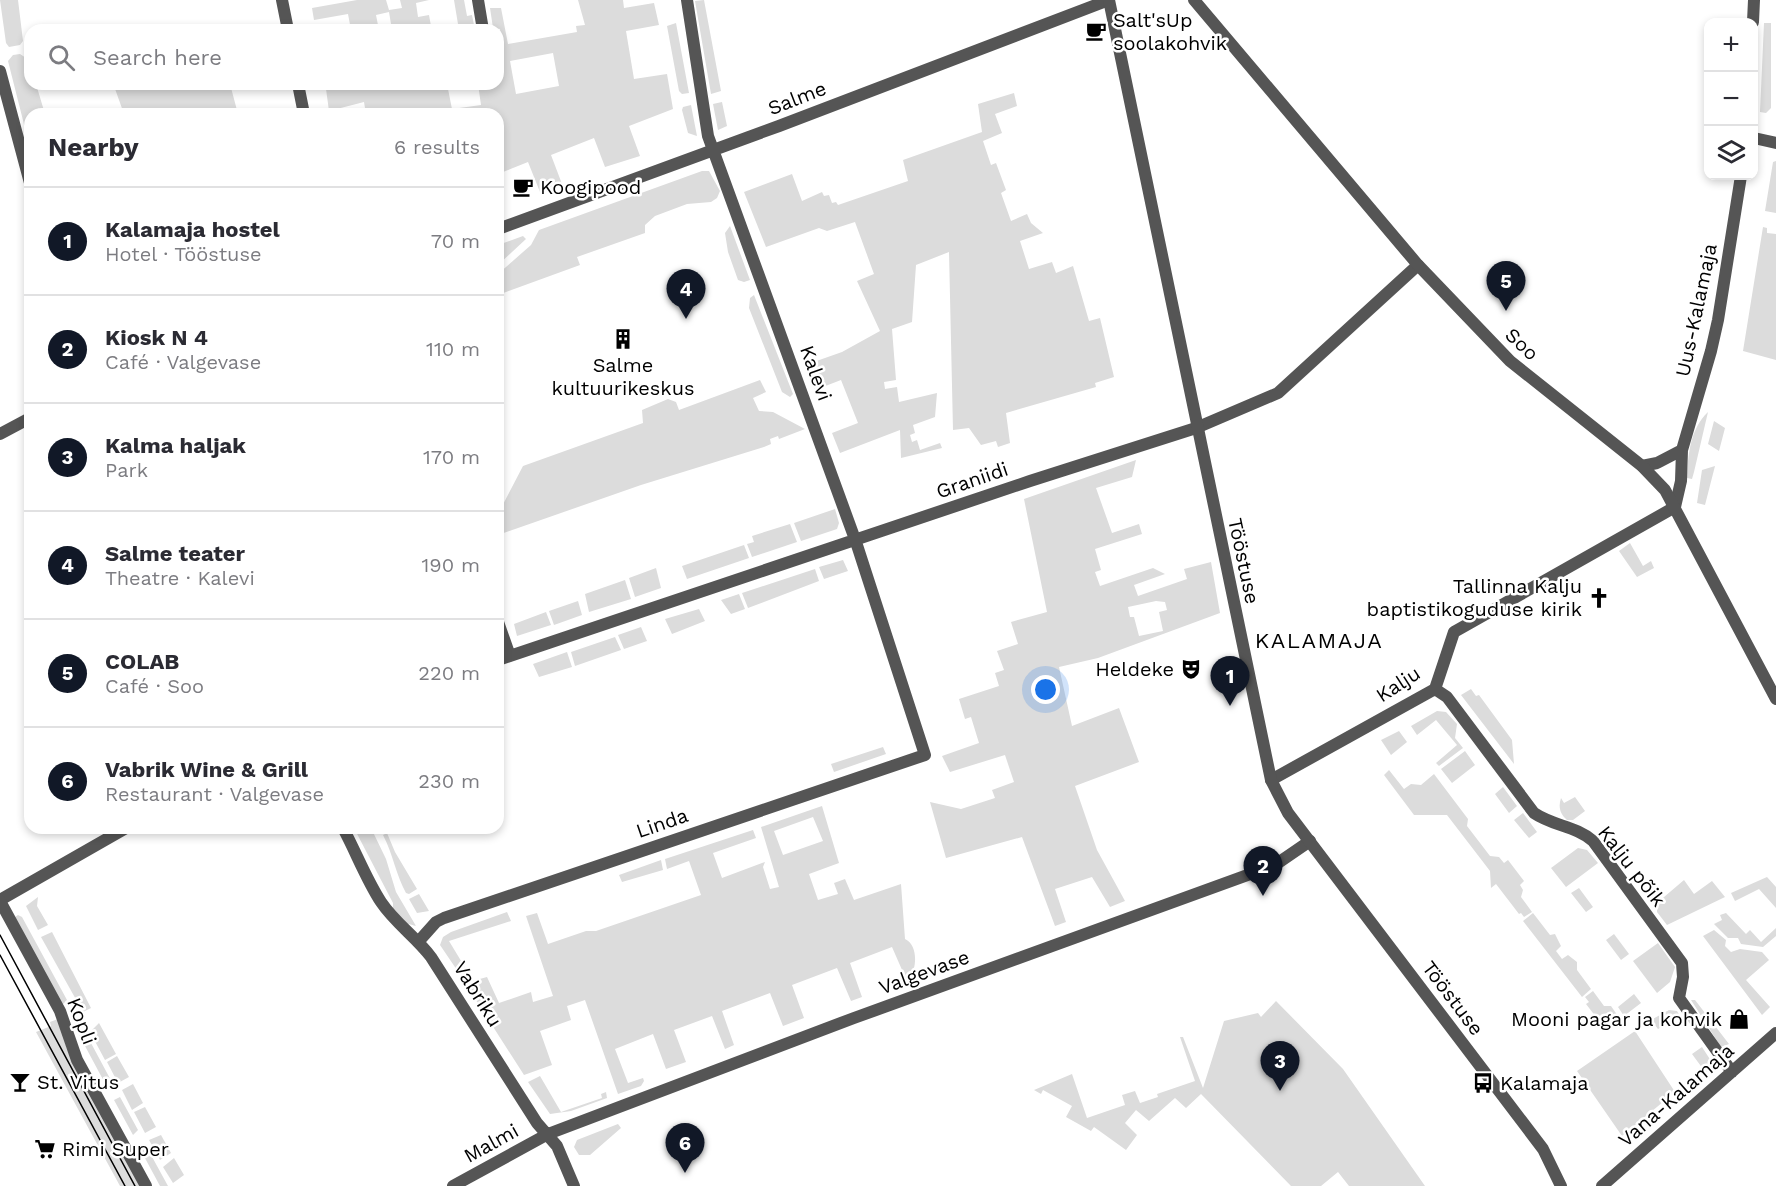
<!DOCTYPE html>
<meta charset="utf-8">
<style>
body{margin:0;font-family:"Work Sans",sans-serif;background:#f2f2f3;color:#2b2b33}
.controls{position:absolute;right:18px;top:18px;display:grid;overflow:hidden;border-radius:12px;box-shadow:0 3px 9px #0003}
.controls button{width:54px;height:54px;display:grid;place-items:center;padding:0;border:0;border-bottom:2px solid #e1e1e2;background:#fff;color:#2b2b33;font:30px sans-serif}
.you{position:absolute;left:1046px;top:690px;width:21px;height:21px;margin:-15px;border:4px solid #fff;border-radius:50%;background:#1a73e8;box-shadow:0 0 0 9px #1a73e833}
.badge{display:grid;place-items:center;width:39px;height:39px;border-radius:50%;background:#111827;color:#fff;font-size:20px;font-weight:700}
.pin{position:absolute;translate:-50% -50px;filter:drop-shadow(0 2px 3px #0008)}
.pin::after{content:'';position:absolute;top:32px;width:21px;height:18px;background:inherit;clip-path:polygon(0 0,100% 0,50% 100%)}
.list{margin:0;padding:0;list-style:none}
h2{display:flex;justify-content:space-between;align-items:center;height:78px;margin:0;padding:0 24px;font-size:26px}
h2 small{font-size:20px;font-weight:400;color:#7c7c81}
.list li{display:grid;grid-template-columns:39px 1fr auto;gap:18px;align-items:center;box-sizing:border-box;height:108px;padding:0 24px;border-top:2px solid #e1e1e2}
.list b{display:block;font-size:22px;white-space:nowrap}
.list p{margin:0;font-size:20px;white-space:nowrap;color:#7c7c81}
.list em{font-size:20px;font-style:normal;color:#7c7c81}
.icon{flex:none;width:33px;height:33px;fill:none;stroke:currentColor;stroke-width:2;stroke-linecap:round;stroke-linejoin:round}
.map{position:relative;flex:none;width:1776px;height:1186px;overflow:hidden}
.search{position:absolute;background:#fff;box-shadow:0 3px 9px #0003;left:24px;top:24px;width:480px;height:66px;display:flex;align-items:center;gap:15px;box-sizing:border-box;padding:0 21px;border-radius:18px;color:#7c7c81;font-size:22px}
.panel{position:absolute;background:#fff;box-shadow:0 3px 9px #0003;left:24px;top:108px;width:480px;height:726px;border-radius:18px}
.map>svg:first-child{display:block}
.green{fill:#dcdcdc;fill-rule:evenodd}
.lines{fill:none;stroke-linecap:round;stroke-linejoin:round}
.minor{stroke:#555;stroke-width:12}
.tertiary{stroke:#555;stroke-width:12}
.tram{stroke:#000;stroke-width:1.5}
.labels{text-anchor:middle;stroke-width:5;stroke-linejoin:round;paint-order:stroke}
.poi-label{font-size:20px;fill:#000;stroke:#fff;text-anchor:start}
.street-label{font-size:20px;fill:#000;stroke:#fff}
.quarter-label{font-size:22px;letter-spacing:1.5px;fill:#000;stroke:#fff}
</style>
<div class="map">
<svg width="1776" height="1186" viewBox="0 0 1776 1186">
<rect width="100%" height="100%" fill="#fff"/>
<!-- green -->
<path class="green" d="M 0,0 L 18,0 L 23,41 L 20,45 L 9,47 L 6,43 Z
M 357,0 L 386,0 L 389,10 L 402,8 L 400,0 L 429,0 L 416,3 L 418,17 L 429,15 L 431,26 L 421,30 L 392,30 L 389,12 L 376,15 L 379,30 L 351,30 L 348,14 L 314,20 L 312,8 Z
M 454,0 L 464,0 L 467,16 L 472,15 L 475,30 L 459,30 Z
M 578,0 L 623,0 L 624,8 L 654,3 L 659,25 L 626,31 L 634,79 L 667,74 L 673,109 L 629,126 L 640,156 L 605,167 L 594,138 L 551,155 L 562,184 L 540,192 L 528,162 L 498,174 L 498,114 L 366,114 L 364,102 L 329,111 L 326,89 L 356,84 L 447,84 L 452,109 L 481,105 L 478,84 L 498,84 L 498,46 L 502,45 L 500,29 L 493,28 L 490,8 L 501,8 L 508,44 L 577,32 L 576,26 L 585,25 ZM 553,53 L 559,86 L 516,94 L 510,61 Z
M 704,0 L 721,91 L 711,94 L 695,1 Z
M 676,23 L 689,93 L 682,94 L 679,91 L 667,26 Z
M 1764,23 L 1771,23 L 1771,108 L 1766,113 L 1760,112 Z
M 20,54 L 29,60 L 30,84 L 36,84 L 45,114 L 30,114 L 30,148 L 8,61 L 13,55 Z
M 125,84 L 230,84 L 238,114 L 124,114 L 114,86 Z
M 1014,93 L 1017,106 L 995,114 L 1002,133 L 983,141 L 991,165 L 996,163 L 1006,190 L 1001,193 L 1011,221 L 1027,214 L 1031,223 L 1043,233 L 1020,241 L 1029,269 L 1052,262 L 1056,273 L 1073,266 L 1089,321 L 1100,318 L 1114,377 L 1095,383 L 1096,387 L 1006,413 L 1010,443 L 998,447 L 996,441 L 981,445 L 969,428 L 953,430 L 949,252 L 916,265 L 912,322 L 892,329 L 896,380 L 884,382 L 885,389 L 897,387 L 899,402 L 937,393 L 935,417 L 913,425 L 915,433 L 910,435 L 912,442 L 917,440 L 920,450 L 940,443 L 942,448 L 901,458 L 900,430 L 840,453 L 832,433 L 858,423 L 841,380 L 815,390 L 808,364 L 842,352 L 880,331 L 857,281 L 874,274 L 855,222 L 827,231 L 819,228 L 766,247 L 744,192 L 792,174 L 802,201 L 822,192 L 824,196 L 829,195 L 832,203 L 836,202 L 838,205 L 908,181 L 903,160 L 982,132 L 978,104 Z
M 722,102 L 727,126 L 718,130 L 713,104 Z
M 691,105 L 697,136 L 688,133 L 682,110 L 683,107 Z
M 1776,161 L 1776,213 L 1765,211 L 1773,162 Z
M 702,171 L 709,171 L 720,191 L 717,198 L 711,202 L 687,204 L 655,216 L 645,225 L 645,233 L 577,257 L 580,265 L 498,295 L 498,274 L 531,245 L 539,230 Z
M 730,226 L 750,280 L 744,282 L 738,280 L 728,252 L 725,233 Z
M 1763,227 L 1767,228 L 1767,233 L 1776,234 L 1776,360 L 1743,351 Z
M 523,236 L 526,239 L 498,265 L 498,245 Z
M 754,295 L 793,394 L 790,397 L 782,392 L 749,308 L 750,298 Z
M 760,380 L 766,392 L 753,398 L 759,411 L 773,412 L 805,429 L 779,439 L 778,436 L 770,439 L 771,444 L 764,447 L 641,485 L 498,535 L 498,514 L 523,466 L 643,423 L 642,410 L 668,399 L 676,402 L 679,410 Z
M 1708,412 L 1694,472 L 1692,479 L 1687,478 C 1688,455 1690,429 1708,412 Z
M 1714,421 L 1725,428 L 1719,451 L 1708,444 Z
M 1136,460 L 1132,477 L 1096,488 L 1112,533 L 1139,524 L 1142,534 L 1095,549 L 1101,570 L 1095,572 L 1100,586 L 1153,568 L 1165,574 L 1134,585 L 1138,596 L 1187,579 L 1184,569 L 1211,562 L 1220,613 L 1098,658 L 1059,667 L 1072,726 L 1119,708 L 1139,762 L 1075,786 L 1097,850 L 1125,901 L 1110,907 L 1092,877 L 1055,889 L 1066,922 L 1055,926 L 1022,837 L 946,858 L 930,802 L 961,809 L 995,798 L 992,790 L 1014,782 L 1005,755 L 950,772 L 942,756 L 979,743 L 971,717 L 965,719 L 959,699 L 999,686 L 995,673 L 1004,670 L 997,651 L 1018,644 L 1011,622 L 1047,612 L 1024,499 ZM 1156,601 L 1165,602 L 1167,610 L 1159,612 L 1163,631 L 1139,636 L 1134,617 L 1130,617 L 1128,607 Z
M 1715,466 L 1705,505 L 1697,503 L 1702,470 Z
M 835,509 L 839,523 L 837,529 L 801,541 L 794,523 Z
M 790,524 L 797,542 L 752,557 L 747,544 L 754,542 L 752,536 Z
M 1630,543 L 1643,566 L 1651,561 L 1654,568 L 1637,577 L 1619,551 Z
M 744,545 L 749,558 L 687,579 L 682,566 Z
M 843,560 L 848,571 L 824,579 L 819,567 Z
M 656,568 L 661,588 L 635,597 L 629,578 Z
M 815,569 L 819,581 L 748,608 L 742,593 Z
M 625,580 L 631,599 L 589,612 L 585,594 Z
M 739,594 L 745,609 L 731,614 L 721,600 Z
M 578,601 L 582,615 L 554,625 L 549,611 Z
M 699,609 L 705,621 L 672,634 L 665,619 Z
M 546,612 L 551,625 L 517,636 L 514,624 Z
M 641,627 L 647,641 L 624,649 L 618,635 Z
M 615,637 L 621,650 L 575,666 L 571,652 Z
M 567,652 L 572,667 L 539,677 L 533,664 Z
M 1471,689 L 1476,696 L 1479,695 L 1512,740 L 1514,764 L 1461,695 Z
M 1437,711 L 1446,712 L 1457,724 L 1455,738 L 1463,748 L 1439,766 L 1436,763 L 1457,745 L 1436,720 L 1417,735 L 1411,726 Z
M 1399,731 L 1407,742 L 1391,755 L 1381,740 Z
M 883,747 L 886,754 L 834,772 L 831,764 Z
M 1465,751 L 1475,765 L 1452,783 L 1441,769 Z
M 1389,770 L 1404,789 L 1411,784 L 1421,785 L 1434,774 L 1468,819 L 1467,826 L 1490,856 L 1499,857 L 1504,863 L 1508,860 L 1524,881 L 1520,885 L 1523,890 L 1521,897 L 1532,912 L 1524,917 L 1521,913 L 1519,914 L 1496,884 L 1491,888 L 1490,871 L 1447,815 L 1414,815 L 1384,775 Z
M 1503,787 L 1517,806 L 1509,813 L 1495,794 Z
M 1575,797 L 1585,811 L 1573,820 L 1567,820 C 1560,814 1558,807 1561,798 L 1564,803 Z
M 822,806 L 839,863 L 809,874 L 818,900 L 838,894 L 834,883 L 845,879 L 854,900 L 901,884 L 905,939 C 918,945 917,967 910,978 L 906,979 L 892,947 L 850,963 L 862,997 L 851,1001 L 837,968 L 792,985 L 804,1018 L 783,1026 L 770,993 L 722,1011 L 734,1045 L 725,1049 L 712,1016 L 674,1030 L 686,1062 L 666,1069 L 653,1034 L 615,1049 L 628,1083 L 643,1078 L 644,1081 L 641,1086 L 618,1094 L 585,1000 L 567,1006 L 571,1020 L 540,1031 L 552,1065 L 524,1075 L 465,983 L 487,977 L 499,1003 L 531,992 L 533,1002 L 553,996 L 526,916 L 537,913 L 548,944 L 586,931 L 596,931 L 701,895 L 689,861 L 667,869 L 665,859 L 753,830 L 756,838 L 713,853 L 722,878 L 765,862 L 763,867 L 770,889 L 779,887 L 761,827 ZM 813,817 L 823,841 L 783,855 L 774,831 Z
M 1523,813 L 1537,832 L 1529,838 L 1514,820 Z
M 354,828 L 372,830 L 386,859 L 396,892 L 416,926 L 405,923 L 393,909 L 393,903 Z
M 387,833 L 395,852 L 417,889 L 409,894 L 406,893 C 396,875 393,854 383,835 Z
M 1578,848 L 1587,850 L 1598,863 L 1566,887 L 1551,868 Z
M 661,860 L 663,870 L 622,882 L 619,875 Z
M 1767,877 L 1776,887 L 1776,908 L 1759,889 L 1735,901 L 1731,893 Z
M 1684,880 L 1694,894 L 1712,881 L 1725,897 L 1667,925 L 1657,912 L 1657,903 Z
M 1579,888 L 1593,907 L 1586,912 L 1571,893 Z
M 419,894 L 429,911 L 417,913 L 409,899 Z
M 38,897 L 37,906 L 48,925 L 38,930 L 26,906 Z
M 507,912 L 511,921 L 449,941 L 469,974 L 461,976 L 440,945 L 443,937 L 451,932 Z
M 1533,913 L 1550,935 L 1555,934 L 1561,946 L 1556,951 L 1562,959 L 1568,955 L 1577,962 L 1577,970 L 1591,989 L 1582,997 L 1523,921 Z
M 1726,913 L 1746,934 L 1750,930 L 1761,942 L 1776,928 L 1776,936 L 1763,947 L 1741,944 L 1738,938 L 1728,938 L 1714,924 L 1722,920 L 1720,915 Z
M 18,915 L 22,917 L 67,1000 L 62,1005 L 15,917 Z
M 1714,930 L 1726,940 L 1725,946 L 1731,952 L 1740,949 L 1762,952 L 1769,960 L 1746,980 L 1770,1007 L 1762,1015 L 1703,936 Z
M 52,932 L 91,1008 L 83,1012 L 41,937 Z
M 1614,934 L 1629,954 L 1621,960 L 1606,940 Z
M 1658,943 L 1675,967 L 1670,982 L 1657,993 L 1633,961 Z
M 1593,991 L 1604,1006 L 1611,1006 L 1620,1019 L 1606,1030 L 1586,1004 L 1589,1002 L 1585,997 Z
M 1634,994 L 1641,1003 L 1624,1016 L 1618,1007 Z
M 1691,1000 L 1695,1000 L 1729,1044 L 1721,1047 Z
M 1276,1001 L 1343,1069 L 1425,1186 L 1349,1186 L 1338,1172 L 1321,1186 L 1291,1186 L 1201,1094 L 1186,1108 L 1175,1098 L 1149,1121 L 1136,1110 L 1125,1123 L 1137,1135 L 1126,1150 L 1094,1127 L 1091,1131 L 1066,1117 L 1072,1106 L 1043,1090 L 1041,1094 L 1034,1090 L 1072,1074 L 1087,1118 L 1125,1105 L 1122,1095 L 1135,1091 L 1140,1103 L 1158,1097 L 1157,1094 L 1195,1081 L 1180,1037 L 1183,1037 L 1203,1088 L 1224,1021 L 1258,1013 L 1261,1017 Z
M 1669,1010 L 1677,1011 L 1680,1016 L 1658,1029 L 1651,1020 Z
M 58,1019 L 67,1049 L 141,1186 L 120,1186 L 36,1032 L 51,1026 L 50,1022 Z
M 99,1023 L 116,1054 L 105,1060 L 90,1032 Z
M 80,1029 L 84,1030 L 114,1086 L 108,1089 L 77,1031 Z
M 1635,1031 L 1675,1092 L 1622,1136 L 1577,1071 Z
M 1702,1047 L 1715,1067 L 1706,1073 L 1692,1054 Z
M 117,1056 L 129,1077 L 118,1083 L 107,1062 Z
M 540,1076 L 561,1112 L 602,1098 L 601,1094 L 606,1092 L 607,1098 L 571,1111 L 550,1114 L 528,1082 Z
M 133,1084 L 143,1103 L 132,1110 L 122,1090 Z
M 120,1097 L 138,1130 L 133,1135 L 114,1100 Z
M 145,1107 L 156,1127 L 145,1133 L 134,1112 Z
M 618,1124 L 621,1128 L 590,1155 L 579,1155 L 574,1147 L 577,1140 Z
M 161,1135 L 171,1153 L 160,1160 L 149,1140 Z
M 145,1144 L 168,1186 L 160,1186 L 139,1147 Z
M 174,1158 L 184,1175 L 173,1183 L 163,1167 Z"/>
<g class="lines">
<!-- minor -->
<path class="minor" d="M 282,0 L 288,30
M 478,0 L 483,30
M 1753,22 L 1754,0
M 0,71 L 30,183
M 298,84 L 304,114
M 1754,138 L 1776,143
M 498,229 L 779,126 L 1109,0
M 0,434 L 30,418
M 1642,466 L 1657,463 L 1682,450
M 498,622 L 510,656
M 498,660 L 1030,481 L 1196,428 L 1278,393 L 1418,265
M 1435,689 L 1447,697 L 1534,813 C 1553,826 1576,826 1593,841 L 1682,963 L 1683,977 L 1679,998 L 1732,1072
M 1271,780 L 1435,689 L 1454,632 L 1675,507 L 1681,481 L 1682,450 L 1711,351 L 1718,320 L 1741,176
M 343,828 C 356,852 366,879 381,902 C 395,923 416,937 431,957 L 537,1123 L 557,1146 L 574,1186
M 0,900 L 126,828
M 419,941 L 436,922 L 444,918 L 925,755 L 856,542 L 708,136 L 687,0
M 453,1186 L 548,1134 L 854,1018 L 1275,865 L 1310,841
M 1602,1186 L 1776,1033"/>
<!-- tertiary -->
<path class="tertiary" d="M 1109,0 L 1271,780 L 1288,813 L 1543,1149 L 1561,1186
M 1194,0 L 1418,265 L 1510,361 L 1642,466 L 1665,490 L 1776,699
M 0,901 L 60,1011 L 77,1060 L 146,1186"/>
<!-- tram -->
<path class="tram" d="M 0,935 L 135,1186
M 0,955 L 125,1186"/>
</g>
<!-- icons -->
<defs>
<g id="cafe-bare" transform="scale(1.62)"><path d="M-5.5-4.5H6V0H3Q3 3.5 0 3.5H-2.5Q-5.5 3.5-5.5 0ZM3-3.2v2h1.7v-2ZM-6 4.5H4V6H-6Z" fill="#000" stroke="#fff" stroke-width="2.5" paint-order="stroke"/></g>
<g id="building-bare" transform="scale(1.62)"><path d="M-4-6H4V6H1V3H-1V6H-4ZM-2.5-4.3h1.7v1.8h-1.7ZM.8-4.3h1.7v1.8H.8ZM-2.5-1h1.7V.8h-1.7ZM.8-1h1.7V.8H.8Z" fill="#000" stroke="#fff" stroke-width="2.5" paint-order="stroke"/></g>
<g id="church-bare" transform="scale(1.62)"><path d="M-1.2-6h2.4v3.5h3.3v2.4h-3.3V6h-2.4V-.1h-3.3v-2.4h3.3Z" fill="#000" stroke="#fff" stroke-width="2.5" paint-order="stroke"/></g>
<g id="theatre-bare" transform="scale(1.62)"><path d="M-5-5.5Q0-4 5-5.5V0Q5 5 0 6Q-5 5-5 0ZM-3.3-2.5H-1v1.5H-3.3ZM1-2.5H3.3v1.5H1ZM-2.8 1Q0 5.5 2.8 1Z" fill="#000" stroke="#fff" stroke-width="2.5" paint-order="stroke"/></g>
<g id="shop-bare" transform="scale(1.62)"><path d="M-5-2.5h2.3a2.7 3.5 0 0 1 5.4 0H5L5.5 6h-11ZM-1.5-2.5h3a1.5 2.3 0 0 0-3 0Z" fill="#000" stroke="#fff" stroke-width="2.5" paint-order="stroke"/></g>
<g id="bar-bare" transform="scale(1.62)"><path d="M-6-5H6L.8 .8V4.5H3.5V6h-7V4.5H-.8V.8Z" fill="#000" stroke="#fff" stroke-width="2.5" paint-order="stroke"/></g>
<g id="bus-bare" transform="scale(1.62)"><path d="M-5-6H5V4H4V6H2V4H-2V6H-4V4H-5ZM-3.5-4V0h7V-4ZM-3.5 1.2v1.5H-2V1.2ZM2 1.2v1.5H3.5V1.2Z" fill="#000" stroke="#fff" stroke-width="2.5" paint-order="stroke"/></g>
<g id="supermarket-bare" transform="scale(1.62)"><path d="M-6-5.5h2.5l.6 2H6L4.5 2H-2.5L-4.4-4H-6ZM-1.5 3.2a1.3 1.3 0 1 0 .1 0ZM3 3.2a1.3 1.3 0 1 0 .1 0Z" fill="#000" stroke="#fff" stroke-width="2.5" paint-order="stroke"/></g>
</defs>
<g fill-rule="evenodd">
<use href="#cafe-bare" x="1096" y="31"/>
<use href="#cafe-bare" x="523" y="187"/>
<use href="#building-bare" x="623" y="339"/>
<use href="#church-bare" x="1599" y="598"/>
<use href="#theatre-bare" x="1191" y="669"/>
<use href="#shop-bare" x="1739" y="1019"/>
<use href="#bar-bare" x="20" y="1082"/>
<use href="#bus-bare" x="1483" y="1083"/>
<use href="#supermarket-bare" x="45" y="1149"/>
</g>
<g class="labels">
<!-- poi labels -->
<g class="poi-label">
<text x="1113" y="27">Salt'sUp<tspan x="1113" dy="23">soolakohvik</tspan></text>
<text x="540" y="194">Koogipood</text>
<text x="623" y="372" text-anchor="middle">Salme<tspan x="623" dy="23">kultuurikeskus</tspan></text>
<text x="1582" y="593" text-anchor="end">Tallinna Kalju<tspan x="1582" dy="23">baptistikoguduse kirik</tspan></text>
<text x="1174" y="676" text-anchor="end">Heldeke</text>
<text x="1722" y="1026" text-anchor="end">Mooni pagar ja kohvik</text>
<text x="37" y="1089">St. Vitus</text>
<text x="1500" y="1090">Kalamaja</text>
<text x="62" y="1156">Rimi Super</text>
</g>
<!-- street labels -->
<g class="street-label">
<text transform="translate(797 98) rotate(-21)" y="7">Salme</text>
<text transform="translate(1696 310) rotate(-78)" y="7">Uus-Kalamaja</text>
<text transform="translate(1522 344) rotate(43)" y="7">Soo</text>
<text transform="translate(816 373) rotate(70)" y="7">Kalevi</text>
<text transform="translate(972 480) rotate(-19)" y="7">Graniidi</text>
<text transform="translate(1244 561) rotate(78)" y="7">Tööstuse</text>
<text transform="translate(1398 684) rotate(-33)" y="7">Kalju</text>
<text transform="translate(662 823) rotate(-19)" y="7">Linda</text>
<text transform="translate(1632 866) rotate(52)" y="7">Kalju põik</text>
<text transform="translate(924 972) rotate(-20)" y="7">Valgevase</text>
<text transform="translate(478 994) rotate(58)" y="7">Vabriku</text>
<text transform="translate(1453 998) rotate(53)" y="7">Tööstuse</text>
<text transform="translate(82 1021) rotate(69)" y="7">Kopli</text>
<text transform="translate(1676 1095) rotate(-41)" y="7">Vana-Kalamaja</text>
<text transform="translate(491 1143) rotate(-29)" y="7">Malmi</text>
</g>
<!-- quarter labels -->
<g class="quarter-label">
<text x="1319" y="648">KALAMAJA</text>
</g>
</g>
</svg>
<div class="controls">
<button>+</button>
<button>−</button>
<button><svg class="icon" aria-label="layers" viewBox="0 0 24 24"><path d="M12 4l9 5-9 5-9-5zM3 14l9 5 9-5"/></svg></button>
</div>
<div class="you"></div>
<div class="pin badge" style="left:1230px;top:706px">1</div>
<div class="pin badge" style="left:1263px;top:896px">2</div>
<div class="pin badge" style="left:1280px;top:1091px">3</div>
<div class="pin badge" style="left:686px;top:319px">4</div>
<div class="pin badge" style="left:1506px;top:311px">5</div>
<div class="pin badge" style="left:685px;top:1173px">6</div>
<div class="search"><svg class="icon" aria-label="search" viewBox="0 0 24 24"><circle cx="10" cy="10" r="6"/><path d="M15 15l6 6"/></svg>Search here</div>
<section class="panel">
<h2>Nearby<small>6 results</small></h2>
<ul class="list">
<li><span class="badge">1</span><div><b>Kalamaja hostel</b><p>Hotel · Tööstuse</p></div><em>70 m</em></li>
<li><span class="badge">2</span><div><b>Kiosk N 4</b><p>Café · Valgevase</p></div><em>110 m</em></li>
<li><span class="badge">3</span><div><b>Kalma haljak</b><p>Park</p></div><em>170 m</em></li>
<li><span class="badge">4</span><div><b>Salme teater</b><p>Theatre · Kalevi</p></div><em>190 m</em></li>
<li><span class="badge">5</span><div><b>COLAB</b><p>Café · Soo</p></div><em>220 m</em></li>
<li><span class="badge">6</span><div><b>Vabrik Wine &amp; Grill</b><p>Restaurant · Valgevase</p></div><em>230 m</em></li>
</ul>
</section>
</div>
